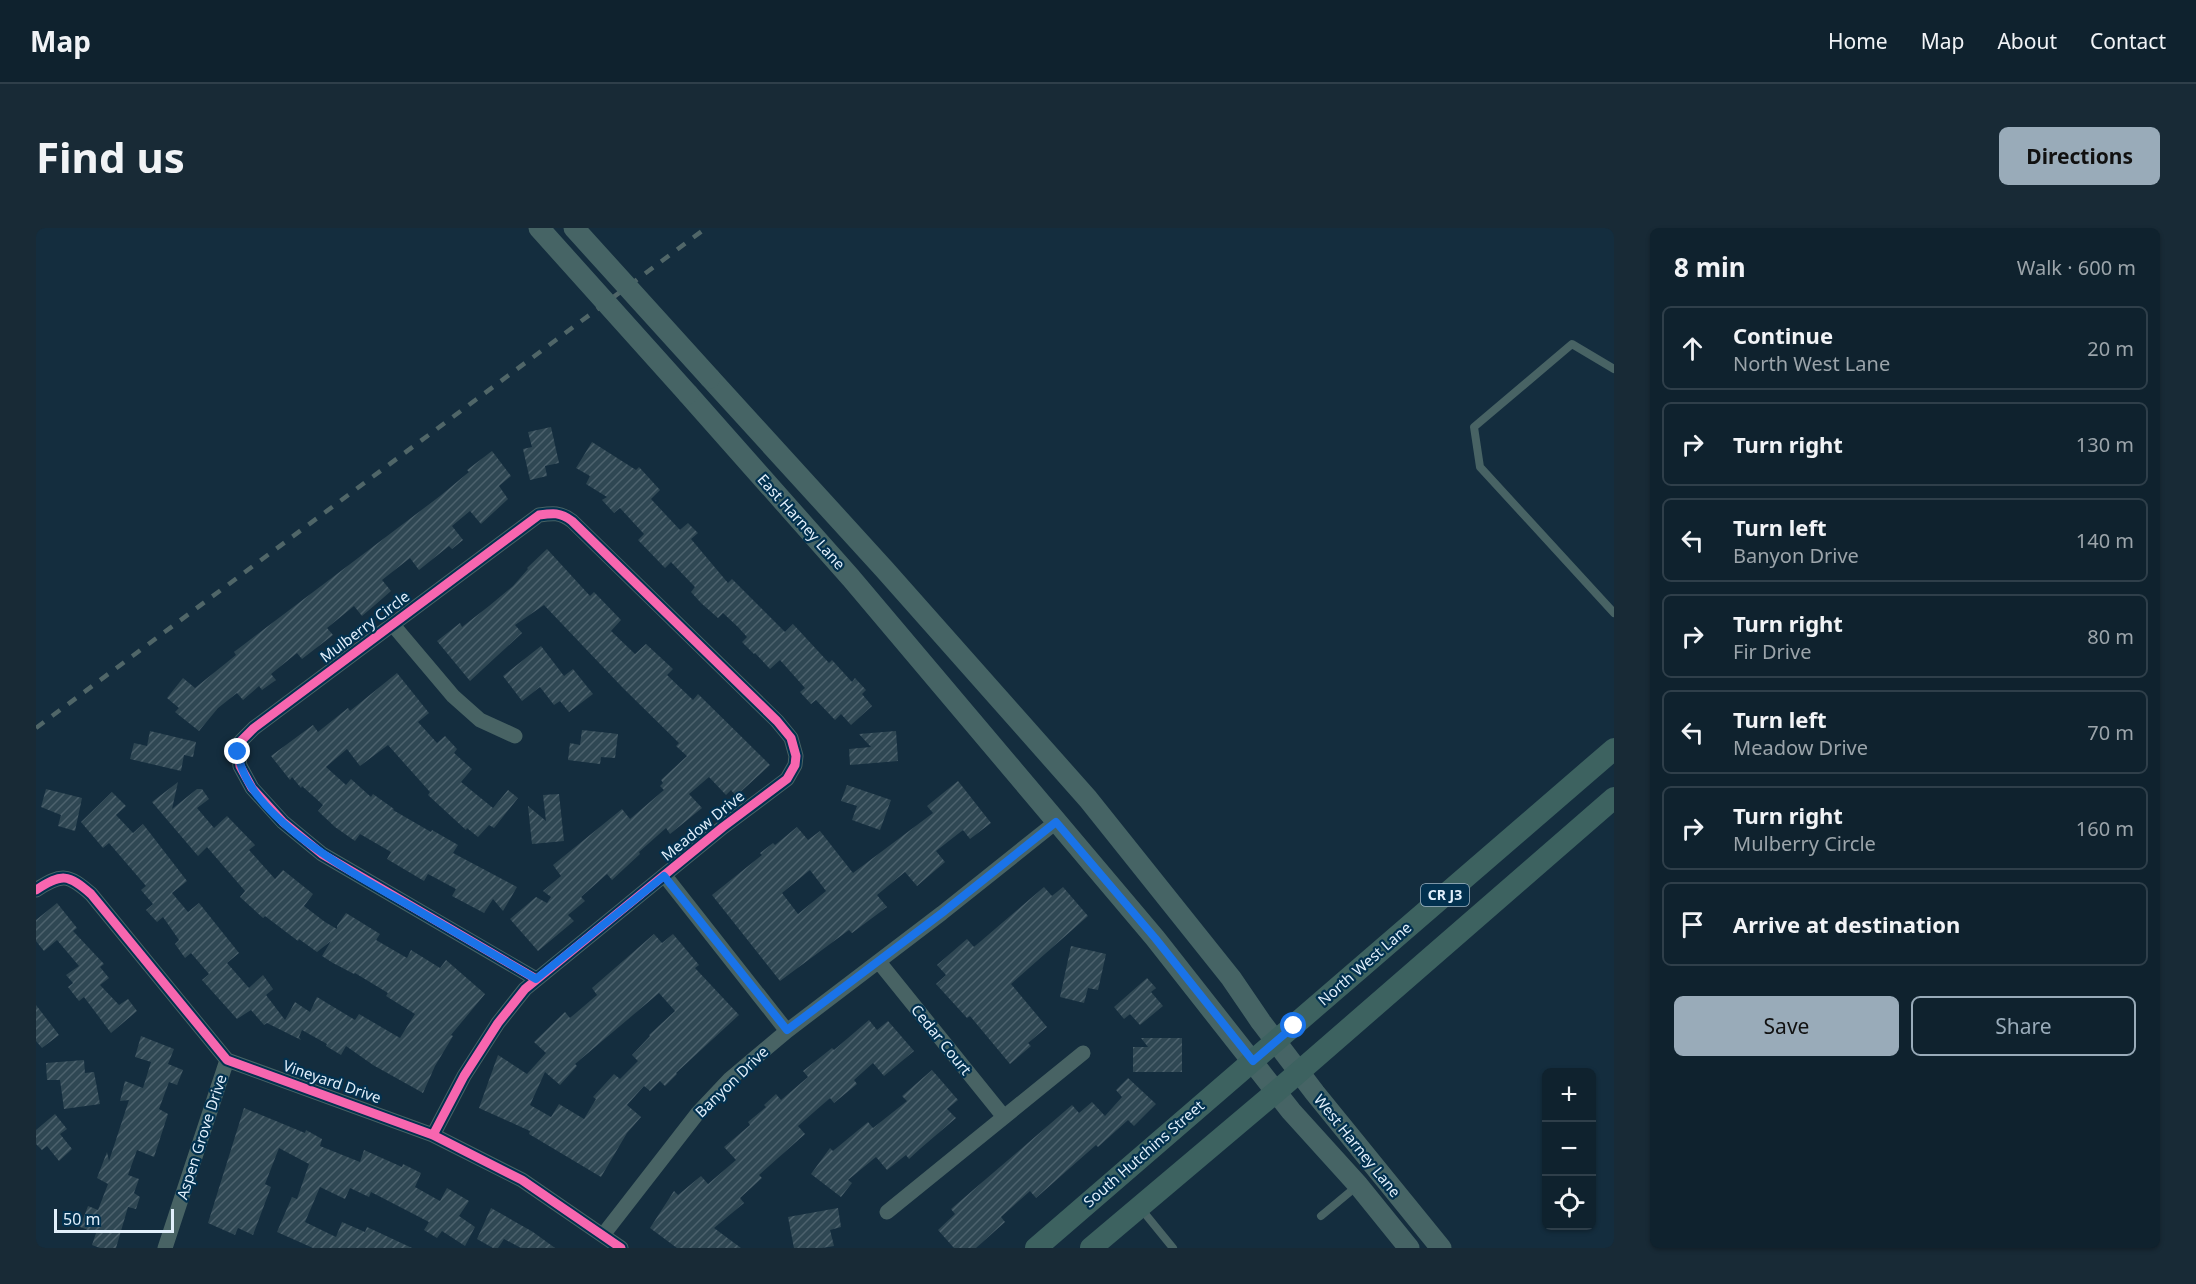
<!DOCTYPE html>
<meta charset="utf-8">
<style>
body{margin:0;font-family:"Noto Sans",sans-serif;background:#182a36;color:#f1f3f6}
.controls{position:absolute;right:18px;bottom:18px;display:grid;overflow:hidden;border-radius:9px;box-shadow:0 2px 4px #0004}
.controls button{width:54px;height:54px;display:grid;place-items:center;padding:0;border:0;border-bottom:2px solid #2f3f4a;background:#0f222e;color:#f1f3f6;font:30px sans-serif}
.scale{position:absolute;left:18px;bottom:15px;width:120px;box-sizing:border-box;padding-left:6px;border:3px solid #e1effb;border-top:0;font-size:16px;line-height:21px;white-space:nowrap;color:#e1effb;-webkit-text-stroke:4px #02314f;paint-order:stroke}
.stop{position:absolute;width:18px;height:18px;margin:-14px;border:4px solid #1a73e8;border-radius:50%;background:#fff}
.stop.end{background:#1a73e8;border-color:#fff;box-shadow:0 2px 6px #0008}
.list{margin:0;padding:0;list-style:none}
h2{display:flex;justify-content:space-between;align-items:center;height:78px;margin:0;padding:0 24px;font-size:26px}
h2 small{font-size:20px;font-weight:400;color:#9ba4aa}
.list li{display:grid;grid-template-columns:39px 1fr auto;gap:18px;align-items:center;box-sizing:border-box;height:84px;margin:0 12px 12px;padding:0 12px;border:2px solid #2f3f4a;border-radius:9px}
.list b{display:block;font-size:22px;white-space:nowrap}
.list p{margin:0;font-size:20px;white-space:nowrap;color:#9ba4aa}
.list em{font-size:20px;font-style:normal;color:#9ba4aa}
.actions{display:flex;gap:12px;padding:18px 24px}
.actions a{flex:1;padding:14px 0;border:2px solid #99abb9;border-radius:9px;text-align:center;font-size:21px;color:#99abb9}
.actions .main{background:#99abb9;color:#111}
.icon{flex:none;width:33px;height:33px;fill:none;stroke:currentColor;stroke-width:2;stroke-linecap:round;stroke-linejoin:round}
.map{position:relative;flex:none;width:1578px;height:1020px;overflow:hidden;border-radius:9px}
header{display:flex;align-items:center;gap:36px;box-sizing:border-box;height:84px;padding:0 30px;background:#0f222e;border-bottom:2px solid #2f3f4a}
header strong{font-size:28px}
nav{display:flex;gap:33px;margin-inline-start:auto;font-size:21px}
.intro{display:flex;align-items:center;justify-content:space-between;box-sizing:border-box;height:144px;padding:0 36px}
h1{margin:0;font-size:42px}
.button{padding:15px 27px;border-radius:9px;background:#99abb9;color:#111;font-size:21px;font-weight:700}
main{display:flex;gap:36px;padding:0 36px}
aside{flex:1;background:#0f222e;border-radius:9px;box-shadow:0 2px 4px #0004}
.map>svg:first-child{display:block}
.building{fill:url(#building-hatch);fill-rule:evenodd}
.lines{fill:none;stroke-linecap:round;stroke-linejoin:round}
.service{stroke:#486364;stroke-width:8}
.minor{stroke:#486364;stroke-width:15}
.secondary{stroke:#466465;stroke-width:21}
.primary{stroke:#3d6260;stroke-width:22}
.rail{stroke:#506668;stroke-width:4.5;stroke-dasharray:10 10;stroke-linecap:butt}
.secondary-bridge{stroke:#466465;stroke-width:21}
.cycleway-casing{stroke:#02314f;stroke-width:13}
.cycleway{stroke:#f766af;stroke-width:9}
.route{stroke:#1a73e8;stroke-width:8}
.labels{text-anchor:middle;stroke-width:4.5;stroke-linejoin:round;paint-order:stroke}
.shield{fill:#02314f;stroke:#9eb6c7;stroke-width:1.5}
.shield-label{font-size:14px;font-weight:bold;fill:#e1effb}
.street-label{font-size:15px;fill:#e1effb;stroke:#02314f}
</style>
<header>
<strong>Map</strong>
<nav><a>Home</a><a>Map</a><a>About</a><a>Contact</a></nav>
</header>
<div class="intro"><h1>Find us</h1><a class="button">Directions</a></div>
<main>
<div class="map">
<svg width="1578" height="1020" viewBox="0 0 1578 1020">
<defs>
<pattern id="building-hatch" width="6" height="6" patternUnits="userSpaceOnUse" patternTransform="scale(1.5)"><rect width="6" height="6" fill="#2f4753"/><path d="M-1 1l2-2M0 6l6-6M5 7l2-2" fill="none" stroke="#4d626d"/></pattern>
</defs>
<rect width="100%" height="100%" fill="#142d3e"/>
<!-- building -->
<path class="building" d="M 515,199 L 523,235 L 509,238 L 511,248 L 494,252 L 487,221 L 496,219 L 492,204 Z
M 556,214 L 600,242 L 603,239 L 624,262 L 615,271 L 644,302 L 652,295 L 662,305 L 655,311 L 692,355 L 696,351 L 749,404 L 757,396 L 793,435 L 796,432 L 816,454 L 819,450 L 830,462 L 826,466 L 836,478 L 815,497 L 805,486 L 799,492 L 780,472 L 775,476 L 764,464 L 769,460 L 744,432 L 734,441 L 719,425 L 718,426 L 706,414 L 711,409 L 702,399 L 687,385 L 682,390 L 665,375 L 655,364 L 659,359 L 635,334 L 629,340 L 602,312 L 608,306 L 584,280 L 578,285 L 566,272 L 571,269 L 550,256 L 554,248 L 540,240 Z
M 456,223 L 475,248 L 463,258 L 472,271 L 445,296 L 434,283 L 416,298 L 427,312 L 416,321 L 413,318 L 383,342 L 374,330 L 346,352 L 355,363 L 339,377 L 326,388 L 318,378 L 291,400 L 297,407 L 266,431 L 261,425 L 235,446 L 240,452 L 226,462 L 223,458 L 207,472 L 201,465 L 182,480 L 163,503 L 139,484 L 143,480 L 131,470 L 147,450 L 159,460 L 200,427 L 198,424 L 404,268 L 433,244 L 431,242 Z
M 511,321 L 554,368 L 558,364 L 585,392 L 575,403 L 599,426 L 610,416 L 637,441 L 631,447 L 657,472 L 662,466 L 734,537 L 700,568 L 695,562 L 690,567 L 673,549 L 653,566 L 666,580 L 634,606 L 630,600 L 603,624 L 604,626 L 576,652 L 571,646 L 545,669 L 549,673 L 532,687 L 538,693 L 502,723 L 474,691 L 500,669 L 511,675 L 515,669 L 507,663 L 525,648 L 517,637 L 586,581 L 594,591 L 628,562 L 624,558 L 627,555 L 625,552 L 651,528 L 640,518 L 643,515 L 587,460 L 508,377 L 479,397 L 486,405 L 434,453 L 401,413 L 424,395 L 426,399 L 453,378 L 477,358 L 492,341 L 491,340 Z
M 505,418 L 528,448 L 537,441 L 557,466 L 533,484 L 524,473 L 518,477 L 504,459 L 486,473 L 467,448 Z
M 361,445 L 393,485 L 382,494 L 401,515 L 409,508 L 421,521 L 418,525 L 436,541 L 425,554 L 457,580 L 472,562 L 482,570 L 458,600 L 453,597 L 442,609 L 431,600 L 430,602 L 392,567 L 394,564 L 352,517 L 324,538 L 311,521 L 290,539 L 310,557 L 315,551 L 335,569 L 337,566 L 358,581 L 357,582 L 395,604 L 396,602 L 422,617 L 417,625 L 481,659 L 467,683 L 457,671 L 448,685 L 416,668 L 420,661 L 392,646 L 388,653 L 351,631 L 355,624 L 324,606 L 319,613 L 299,599 L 282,583 L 287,577 L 266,558 L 265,560 L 256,549 L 254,552 L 235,528 L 277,497 L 282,504 L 312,480 L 314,483 Z
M 546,502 L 582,506 L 579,530 L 565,529 L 564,536 L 532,532 L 534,515 L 544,517 Z
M 114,503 L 160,514 L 157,529 L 148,527 L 145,543 L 94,531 L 98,515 L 111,518 Z
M 860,503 L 862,533 L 814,537 L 813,521 L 835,519 L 823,506 Z
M 922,553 L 955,595 L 934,611 L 927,602 L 900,623 L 909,634 L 881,658 L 869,644 L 841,667 L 851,679 L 816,705 L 813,702 L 744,753 L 676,667 L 726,627 L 724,625 L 737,615 L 739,617 L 761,599 L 772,612 L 784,603 L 817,645 L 897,585 L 891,578 ZM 774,642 L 790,663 L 762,686 L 746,665 Z
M 142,554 L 136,581 L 161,561 L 166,561 L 173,571 L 161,580 L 178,600 L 191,588 L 219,617 L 213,622 L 239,651 L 247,642 L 277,666 L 268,678 L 289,694 L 301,701 L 301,698 L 310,685 L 344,706 L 340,712 L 371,730 L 375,722 L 404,740 L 410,732 L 449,766 L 415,807 L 417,808 L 399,838 L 387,865 L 337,837 L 310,818 L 305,827 L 290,818 L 291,816 L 266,802 L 263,809 L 265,812 L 231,795 L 228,797 L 215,782 L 201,791 L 166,752 L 173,746 L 155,725 L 149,730 L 139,716 L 143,712 L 127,689 L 121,694 L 110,682 L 117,676 L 105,662 L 110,658 L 73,615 L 67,620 L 45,594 L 76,564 L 90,578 L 80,587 L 97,605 L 107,596 L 151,653 L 136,665 L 152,684 L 163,675 L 203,725 L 191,735 L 213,760 L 227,747 L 237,761 L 230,767 L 249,792 L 259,774 L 274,784 L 281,769 L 319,792 L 323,786 L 364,810 L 379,786 L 350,768 L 352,765 L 319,745 L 318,746 L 297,735 L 286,728 L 295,713 L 281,724 L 263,711 L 262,713 L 229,688 L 227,690 L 204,669 L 209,663 L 171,619 L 162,628 L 116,574 Z
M 811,557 L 855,572 L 844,602 L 816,592 L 821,578 L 805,573 Z
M 10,561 L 46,570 L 39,603 L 22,598 L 25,587 L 5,579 Z
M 523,566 L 528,613 L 496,616 L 492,578 L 510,593 L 507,567 Z
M 1008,659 L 1016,668 L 1027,659 L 1052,688 L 975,756 L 1011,799 L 992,815 L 995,818 L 974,836 L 934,788 L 931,790 L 900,756 L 910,747 L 901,737 L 931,711 L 938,719 Z
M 21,675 L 41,700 L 37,703 L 68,736 L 64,739 L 73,750 L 64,757 L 83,777 L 92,771 L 101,783 L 75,805 L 48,769 L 43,773 L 32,759 L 37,755 L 30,747 L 43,738 L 21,712 L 8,723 L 0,713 L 0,692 Z
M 618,706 L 626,715 L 637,706 L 663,737 L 659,740 L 703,787 L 640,845 L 641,846 L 629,858 L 624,853 L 614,863 L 608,858 L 591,877 L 605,889 L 591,905 L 565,949 L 493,906 L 494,903 L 443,880 L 462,827 L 491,846 L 510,825 L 498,814 L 529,784 L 534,790 L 561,767 L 556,760 ZM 623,765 L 639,783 L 613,807 L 614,808 L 596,827 L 602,833 L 584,851 L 578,846 L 557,869 L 560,871 L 548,891 L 523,876 L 515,889 L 494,877 L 509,844 L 524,857 L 541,838 L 539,836 Z
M 1035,718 L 1070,726 L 1062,762 L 1052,760 L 1048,775 L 1024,769 Z
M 1111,750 L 1120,760 L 1115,764 L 1127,778 L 1104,797 L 1094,786 L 1088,791 L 1078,779 Z
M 0,777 L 23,807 L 6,820 L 0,813 Z
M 833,792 L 841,802 L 852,793 L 878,823 L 848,848 L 837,835 L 818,852 L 821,856 L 815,861 L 798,875 L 794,870 L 762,898 L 769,906 L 723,947 L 726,950 L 704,970 L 708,975 L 678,1000 L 705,1020 L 641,1020 L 614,1000 L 638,963 L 642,967 L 665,948 L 672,956 L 700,932 L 688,919 L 714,897 L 712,894 L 730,879 L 728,877 L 740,866 L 745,872 L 772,849 L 767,843 L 796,820 L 798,822 Z
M 105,808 L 138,821 L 132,836 L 147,842 L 141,857 L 133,854 L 123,881 L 132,886 L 118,929 L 101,922 L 92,947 L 103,951 L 98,965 L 104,969 L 100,981 L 92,979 L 80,1020 L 64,1020 L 56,1017 L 60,1005 L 44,999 L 52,978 L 62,982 L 72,956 L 61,950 L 71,924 L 73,933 L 93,872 L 84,873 L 89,853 L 107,860 L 115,834 L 99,829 Z
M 1105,810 L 1146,810 L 1146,844 L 1097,844 L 1097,819 L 1112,819 Z
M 48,832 L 49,845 L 58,844 L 64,876 L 28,881 L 24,852 L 11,852 L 10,835 Z
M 896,842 L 922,872 L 911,881 L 920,890 L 885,920 L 873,931 L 870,927 L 851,942 L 840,929 L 812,952 L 816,955 L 805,969 L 775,946 L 794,920 L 797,923 L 832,894 L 837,900 L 871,873 L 866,868 Z
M 1092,850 L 1120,876 L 1098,898 L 1092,892 L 1062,919 L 1060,917 L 1000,970 L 994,963 L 965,989 L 969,994 L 940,1020 L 918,1020 L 902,1002 L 919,986 L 915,981 L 1036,877 L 1043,885 L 1056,874 L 1069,888 L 1086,869 L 1080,862 Z
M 208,880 L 269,905 L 270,902 L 286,911 L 284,918 L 324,934 L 328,922 L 366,939 L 367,936 L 385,945 L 379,959 L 404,973 L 411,960 L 433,973 L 423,988 L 439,999 L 429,1018 L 406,1003 L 401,1010 L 388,1002 L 393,994 L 335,964 L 333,969 L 314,960 L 309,971 L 284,959 L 269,994 L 300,1009 L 306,994 L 329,1004 L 331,999 L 376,1020 L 277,1020 L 241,1004 L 256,969 L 261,971 L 273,936 L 243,920 L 229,956 L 235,959 L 217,1007 L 202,1000 L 199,1007 L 172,995 Z
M 19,886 L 31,901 L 24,906 L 36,921 L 23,933 L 11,918 L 6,922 L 0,916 L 0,902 Z
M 455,980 L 497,1004 L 519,1020 L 485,1020 L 468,1011 L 462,1020 L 457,1020 L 441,1011 Z
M 802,980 L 805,999 L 794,1002 L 798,1018 L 786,1020 L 758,1020 L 752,989 Z"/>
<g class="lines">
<!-- service -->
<path class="service" d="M 1578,141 L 1536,116 L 1438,199 L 1444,239 L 1578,385
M 1106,982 L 1137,1020
M 1285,988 L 1321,958"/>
<!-- minor -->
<path class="minor" d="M 357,397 L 417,468 L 444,492 L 479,508
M 629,648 L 751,803
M 0,662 C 26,645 32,646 55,666 L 191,832 L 397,907 L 486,952 L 585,1020
M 843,734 L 968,889
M 397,907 L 428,848 L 462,795 L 489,761 L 687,599 L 751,551 L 759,537 L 760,528 L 755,510 L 741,493 L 536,293 C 524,284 517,285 503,287 L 218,500 L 205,513 L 202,524 L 204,538 L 216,560 L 247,594 L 286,626 L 500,751
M 851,984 L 1047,825
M 567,1007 L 661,886 L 694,851 L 751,803 L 906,685 L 1020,594
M 129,1020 L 191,832"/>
<!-- secondary -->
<path class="secondary" d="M 674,150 L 849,342 L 1052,571 L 1195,750 L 1225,794 L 1279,865 L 1405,1020
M 652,166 L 815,350 L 1119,710 L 1255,883 L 1322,957 L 1373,1020"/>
<!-- primary -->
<path class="primary" d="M 1000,1020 L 1578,521
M 1055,1020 L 1241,863 L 1578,570"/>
<!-- rail -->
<path class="rail" d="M 0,500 L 670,0"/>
<!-- secondary-bridge -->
<path class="secondary-bridge" d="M 503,0 L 652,166
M 538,0 L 674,150"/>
<!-- cycleway casing -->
<g class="cycleway-casing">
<path id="cycleway" d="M 0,662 C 26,645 32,646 55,666 L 191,832 L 397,907 L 486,952 L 585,1020
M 397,907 L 428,848 L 462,795 L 489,761 L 687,599 L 751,551 L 759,537 L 760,528 L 755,510 L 741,493 L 536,293 C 524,284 517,285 503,287 L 218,500 L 205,513 L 202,524 L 204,538 L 216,560 L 247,594 L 286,626 L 500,751"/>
</g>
<!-- cycleway -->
<use href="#cycleway" class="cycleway"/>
</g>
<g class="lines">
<!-- route -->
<path class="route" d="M 202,524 C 209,591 328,651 381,682 C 421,705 460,728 500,751 L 628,648 L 751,802 L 906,685 L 1020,594 L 1119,710 L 1217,833 L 1258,798"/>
</g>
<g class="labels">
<!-- shield labels -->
<rect class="shield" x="1385" y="656" width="48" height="22" rx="4.5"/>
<g class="shield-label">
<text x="1409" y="672">CR J3</text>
</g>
<!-- street labels -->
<g class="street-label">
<text transform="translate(765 294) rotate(48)" y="5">East Harney Lane</text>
<text transform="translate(329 399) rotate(-37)" y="5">Mulberry Circle</text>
<text transform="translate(667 598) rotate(-39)" y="5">Meadow Drive</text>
<text transform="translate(1329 736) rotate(-41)" y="5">North West Lane</text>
<text transform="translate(905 812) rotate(51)" y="5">Cedar Court</text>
<text transform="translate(296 854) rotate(19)" y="5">Vineyard Drive</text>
<text transform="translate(696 854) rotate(-44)" y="5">Banyon Drive</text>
<text transform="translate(166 909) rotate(-72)" y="5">Aspen Grove Drive</text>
<text transform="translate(1321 918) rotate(51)" y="5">West Harney Lane</text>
<text transform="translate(1108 926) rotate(-41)" y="5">South Hutchins Street</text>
</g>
</g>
</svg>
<div class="controls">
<button>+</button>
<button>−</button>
<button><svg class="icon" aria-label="locate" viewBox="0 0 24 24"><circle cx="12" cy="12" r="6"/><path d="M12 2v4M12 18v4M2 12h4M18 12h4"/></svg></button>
</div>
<div class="scale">50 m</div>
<div class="stop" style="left:1258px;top:798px"></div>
<div class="stop end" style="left:202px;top:524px"></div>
</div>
<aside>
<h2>8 min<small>Walk · 600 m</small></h2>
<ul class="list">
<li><svg class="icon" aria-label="ahead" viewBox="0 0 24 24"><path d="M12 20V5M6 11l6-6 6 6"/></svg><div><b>Continue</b><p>North West Lane</p></div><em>20 m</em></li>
<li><svg class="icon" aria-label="right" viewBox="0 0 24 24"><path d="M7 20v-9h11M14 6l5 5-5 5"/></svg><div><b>Turn right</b></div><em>130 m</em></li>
<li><svg class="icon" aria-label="left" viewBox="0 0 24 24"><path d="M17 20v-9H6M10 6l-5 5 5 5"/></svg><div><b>Turn left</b><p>Banyon Drive</p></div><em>140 m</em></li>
<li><svg class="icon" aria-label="right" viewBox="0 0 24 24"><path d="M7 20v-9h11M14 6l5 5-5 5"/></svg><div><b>Turn right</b><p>Fir Drive</p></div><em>80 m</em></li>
<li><svg class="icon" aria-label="left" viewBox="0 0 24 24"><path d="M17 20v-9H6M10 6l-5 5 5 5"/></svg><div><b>Turn left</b><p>Meadow Drive</p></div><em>70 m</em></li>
<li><svg class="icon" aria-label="right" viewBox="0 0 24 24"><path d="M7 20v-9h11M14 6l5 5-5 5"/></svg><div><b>Turn right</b><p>Mulberry Circle</p></div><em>160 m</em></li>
<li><svg class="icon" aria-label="arrive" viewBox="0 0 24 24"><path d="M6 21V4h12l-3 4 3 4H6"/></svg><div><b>Arrive at destination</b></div></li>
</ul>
<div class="actions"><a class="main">Save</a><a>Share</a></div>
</aside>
</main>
